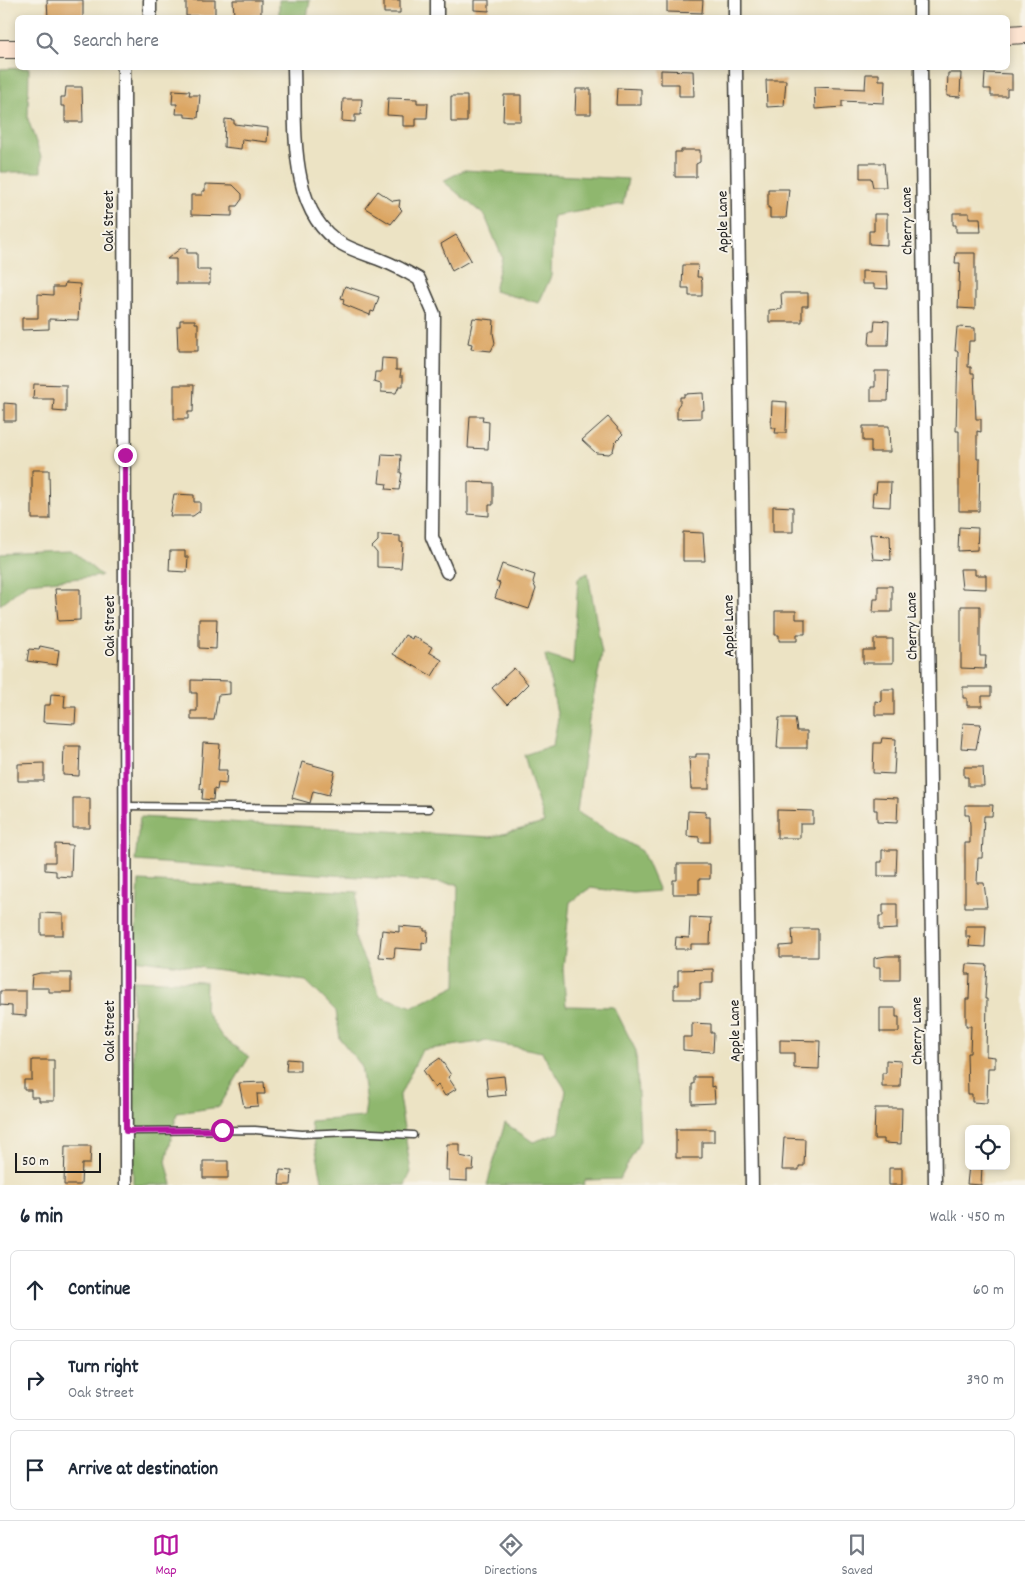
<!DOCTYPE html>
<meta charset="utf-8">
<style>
body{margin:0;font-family:Dekko,sans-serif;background:#f6f6f7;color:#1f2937}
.controls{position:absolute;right:15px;bottom:15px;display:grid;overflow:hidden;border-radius:8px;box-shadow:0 2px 8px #0003}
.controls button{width:45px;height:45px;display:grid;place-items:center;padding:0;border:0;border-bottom:1px solid #e0e1e3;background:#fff;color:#1f2937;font:25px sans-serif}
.scale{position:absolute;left:15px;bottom:12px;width:86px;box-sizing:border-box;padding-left:5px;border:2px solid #1c1c1c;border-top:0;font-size:14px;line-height:18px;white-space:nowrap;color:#1c1c1c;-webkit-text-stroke:4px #f7f3e8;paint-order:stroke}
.stop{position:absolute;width:15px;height:15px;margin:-11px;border:4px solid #b5179e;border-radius:50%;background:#fff}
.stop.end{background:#b5179e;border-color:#fff;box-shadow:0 1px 5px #0008}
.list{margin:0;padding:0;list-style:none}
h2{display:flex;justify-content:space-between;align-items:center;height:65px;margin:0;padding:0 20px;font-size:21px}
h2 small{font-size:16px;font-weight:400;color:#747a83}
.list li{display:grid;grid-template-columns:32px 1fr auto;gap:15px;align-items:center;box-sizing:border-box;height:80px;margin:0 10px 10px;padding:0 10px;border:1px solid #e0e1e3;border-radius:8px}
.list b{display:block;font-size:19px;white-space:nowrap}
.list p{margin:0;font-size:16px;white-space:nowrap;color:#747a83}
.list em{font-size:16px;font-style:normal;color:#747a83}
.icon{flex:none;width:28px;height:28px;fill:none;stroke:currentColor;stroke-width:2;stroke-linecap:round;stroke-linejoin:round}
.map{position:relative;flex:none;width:1025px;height:1185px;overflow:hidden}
.search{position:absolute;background:#fff;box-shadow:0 2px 8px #0003;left:15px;right:15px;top:15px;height:55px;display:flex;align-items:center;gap:12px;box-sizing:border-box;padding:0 18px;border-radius:8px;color:#747a83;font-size:19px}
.sheet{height:335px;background:#fff}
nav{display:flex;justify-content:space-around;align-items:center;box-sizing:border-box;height:70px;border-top:1px solid #e0e1e3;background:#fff;font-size:14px;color:#747a83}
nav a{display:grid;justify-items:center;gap:2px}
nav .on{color:#b5179e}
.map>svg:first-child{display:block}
.forest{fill:#8fb76e;stroke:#566a45}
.building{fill:#dba664}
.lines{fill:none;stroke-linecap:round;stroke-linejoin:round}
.lane-casing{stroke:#3b3a35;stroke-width:9}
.street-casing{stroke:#3b3a35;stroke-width:15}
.secondary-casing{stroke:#3b3a35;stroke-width:20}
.lane{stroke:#fff;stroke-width:6}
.street{stroke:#fff;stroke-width:12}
.secondary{stroke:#fde4d1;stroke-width:18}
.route{stroke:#b5179e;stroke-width:6}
.labels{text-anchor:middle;stroke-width:4;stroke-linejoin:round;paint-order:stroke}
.street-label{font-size:15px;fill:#1c1c1c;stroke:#f7f3e8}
</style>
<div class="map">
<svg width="1025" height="1185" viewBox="0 0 1025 1185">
<rect width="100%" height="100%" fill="#f7f3e8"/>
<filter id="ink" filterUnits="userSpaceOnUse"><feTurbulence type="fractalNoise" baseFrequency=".02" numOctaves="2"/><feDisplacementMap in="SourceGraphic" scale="10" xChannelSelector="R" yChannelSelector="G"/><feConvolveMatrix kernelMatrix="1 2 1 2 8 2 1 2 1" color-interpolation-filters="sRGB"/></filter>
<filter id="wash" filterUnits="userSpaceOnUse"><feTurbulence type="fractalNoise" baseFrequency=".0096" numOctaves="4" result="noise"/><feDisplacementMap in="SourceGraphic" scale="20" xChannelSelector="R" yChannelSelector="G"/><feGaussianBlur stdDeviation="1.12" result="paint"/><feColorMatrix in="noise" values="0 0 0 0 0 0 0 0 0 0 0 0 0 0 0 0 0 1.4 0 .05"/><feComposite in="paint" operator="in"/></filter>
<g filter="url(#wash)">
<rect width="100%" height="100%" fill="#ece3c4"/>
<!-- forest -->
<path class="forest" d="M 279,0 L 310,0 L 307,17 L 279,17 Z
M 29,68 L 28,119 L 41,157 L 41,172 L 0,172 L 0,69 Z
M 464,170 L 628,179 L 623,204 L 553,216 L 551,276 L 539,303 L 494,291 L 502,257 L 485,216 L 443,181 Z
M 72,551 L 102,576 L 27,583 L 0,605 L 0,554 Z
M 588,573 L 602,654 L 589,719 L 577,812 L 642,851 L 659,891 L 633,893 L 590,888 L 570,902 L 563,968 L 566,1006 L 614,1007 L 636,1051 L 640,1141 L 620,1179 L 585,1180 L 584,1185 L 487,1185 L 505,1123 L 533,1142 L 559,1133 L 566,1090 L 542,1052 L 487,1041 L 422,1050 L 399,1097 L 411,1172 L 405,1185 L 323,1185 L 310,1121 L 364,1117 L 366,1104 L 361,1065 L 340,1039 L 336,1011 L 306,981 L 134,959 L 139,881 L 358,892 L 354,937 L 380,996 L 413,1007 L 456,986 L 458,884 L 135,861 L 140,817 L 491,837 L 544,823 L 524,755 L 553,745 L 558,718 L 545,655 L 573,664 L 578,578 Z
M 133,980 L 206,982 L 205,1010 L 222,1037 L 249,1057 L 219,1107 L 177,1113 L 166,1161 L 172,1185 L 135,1185 L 133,1183 Z"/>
<g id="blocks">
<!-- building -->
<path class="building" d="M 47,0 L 83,0 L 83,18 L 48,18 Z
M 186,0 L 215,0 L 215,16 L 186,16 Z
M 233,0 L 261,0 L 261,15 L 234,16 Z
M 384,0 L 400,0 L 400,13 L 384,13 Z
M 474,0 L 489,0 L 489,11 L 474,10 Z
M 667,0 L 703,0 L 702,13 L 667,12 Z
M 661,70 L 693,71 L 694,96 L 679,96 L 679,84 L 661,84 Z
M 948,73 L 961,73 L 960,97 L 947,96 Z
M 985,73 L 1012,74 L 1012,89 L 1007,89 L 1007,96 L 991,96 L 991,89 L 984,89 Z
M 866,74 L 879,74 L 879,80 L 885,80 L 884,103 L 842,101 L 842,107 L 815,109 L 814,87 L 865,89 Z
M 766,80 L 786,80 L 784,106 L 767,107 Z
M 66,87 L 82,87 L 83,122 L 65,122 L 65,106 L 61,106 L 61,97 L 65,97 Z
M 617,88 L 641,89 L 641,105 L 616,105 Z
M 576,89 L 591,89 L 591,114 L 575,114 Z
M 173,90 L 190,91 L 189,95 L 200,95 L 198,118 L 185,117 L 185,114 L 176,114 L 177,104 L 172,104 Z
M 504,95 L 521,95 L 521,121 L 503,121 Z
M 451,96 L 467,96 L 467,122 L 451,122 Z
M 388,98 L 417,99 L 417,103 L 428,103 L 427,118 L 416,118 L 416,126 L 403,126 L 403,116 L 387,115 Z
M 343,99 L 362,99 L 361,115 L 355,115 L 355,122 L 342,121 Z
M 225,119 L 234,120 L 234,124 L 268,128 L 267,142 L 242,139 L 241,149 L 224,147 Z
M 681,150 L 700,150 L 700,162 L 696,164 L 696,177 L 675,177 L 675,152 L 681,152 Z
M 860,163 L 884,163 L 886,187 L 873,187 L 871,178 L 860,178 Z
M 205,184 L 233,185 L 242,194 L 242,199 L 237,206 L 232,206 L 232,216 L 191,215 L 191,195 L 202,195 L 202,191 L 205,191 Z
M 768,189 L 789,189 L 786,218 L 770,218 L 770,208 L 768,208 Z
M 378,191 L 393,201 L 400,200 L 399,207 L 402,210 L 391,224 L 365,208 Z
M 953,213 L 969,213 L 969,218 L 980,218 L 981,232 L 956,232 L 956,225 L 953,225 Z
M 874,214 L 887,214 L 887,245 L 869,244 L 869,231 L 874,231 Z
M 456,235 L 471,260 L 452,271 L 441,244 Z
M 181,248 L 187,248 L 187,253 L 197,253 L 197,270 L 210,270 L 210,284 L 176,284 L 176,259 L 167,259 Z
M 956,253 L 975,253 L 975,309 L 958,308 L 960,263 L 955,263 Z
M 683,265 L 698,265 L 697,277 L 701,277 L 702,283 L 702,296 L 689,296 L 689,288 L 682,288 Z
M 862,271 L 887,272 L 888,289 L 874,288 L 874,284 L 862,284 Z
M 65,283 L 80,284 L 78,320 L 49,319 L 49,329 L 22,330 L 22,318 L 38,318 L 38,294 L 53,295 L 53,287 L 64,287 Z
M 345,286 L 379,297 L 374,312 L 371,311 L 370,315 L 343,304 L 344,299 L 341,298 Z
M 781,293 L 808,293 L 808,306 L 802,306 L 802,322 L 769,322 L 769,310 L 782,309 Z
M 473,318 L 494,320 L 493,333 L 495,343 L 491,351 L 471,349 L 472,344 L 468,343 Z
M 180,320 L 195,320 L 195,323 L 198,323 L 198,351 L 178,351 L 177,326 L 180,326 Z
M 875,320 L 889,321 L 888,345 L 869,345 L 870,331 L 874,331 Z
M 957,327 L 975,328 L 975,341 L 969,341 L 968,367 L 971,367 L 971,373 L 974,373 L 976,419 L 981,419 L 981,432 L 977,431 L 977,459 L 980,459 L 979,511 L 959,511 L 959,431 L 956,431 L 958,351 L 955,351 Z
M 382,358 L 396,359 L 396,370 L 401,370 L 400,376 L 403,376 L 403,386 L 399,386 L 396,393 L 381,392 L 381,384 L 374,382 L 375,372 L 381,372 Z
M 875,371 L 889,371 L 888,401 L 871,401 L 871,387 L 875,387 Z
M 34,384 L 66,385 L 66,412 L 53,411 L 54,399 L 33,399 Z
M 174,385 L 194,385 L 193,412 L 188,412 L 188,419 L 174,419 Z
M 703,393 L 704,410 L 701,410 L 701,418 L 677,419 L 677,407 L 680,403 L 680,397 L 684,397 L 684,394 Z
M 772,401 L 787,402 L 786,433 L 775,433 L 776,428 L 771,428 Z
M 4,403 L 16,404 L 16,421 L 4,421 Z
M 470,416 L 483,416 L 482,421 L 489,422 L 488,449 L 468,448 Z
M 608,417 L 623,434 L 615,442 L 613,451 L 609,454 L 596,453 L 582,440 Z
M 863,426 L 889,426 L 890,452 L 871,452 L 871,441 L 863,441 Z
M 382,454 L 401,455 L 400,473 L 402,473 L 399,490 L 386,489 L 387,484 L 379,483 Z
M 32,470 L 49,470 L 50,519 L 32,519 Z
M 468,482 L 493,483 L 493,505 L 489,505 L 489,516 L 468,514 Z
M 877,482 L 891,482 L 890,507 L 872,506 L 873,493 L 876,493 Z
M 174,494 L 194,495 L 194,502 L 200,502 L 200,511 L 193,516 L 170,516 Z
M 773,506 L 793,507 L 793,532 L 773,532 Z
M 959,527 L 978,528 L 977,550 L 958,551 Z
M 683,532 L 703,533 L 705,561 L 683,561 Z
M 870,534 L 890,535 L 891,560 L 873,559 Z
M 378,535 L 400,536 L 400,542 L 403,543 L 401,568 L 377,567 L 377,553 L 372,547 L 378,541 Z
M 170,551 L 185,551 L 185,557 L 188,557 L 187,572 L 169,571 Z
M 502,564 L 535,575 L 533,582 L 536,589 L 529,609 L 495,598 L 500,583 L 496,582 Z
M 960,569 L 975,569 L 975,575 L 986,575 L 986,589 L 962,588 Z
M 878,586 L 892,586 L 892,612 L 873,612 L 874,599 L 878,599 Z
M 55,589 L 80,589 L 80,620 L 58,621 Z
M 961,606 L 980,606 L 980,656 L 986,656 L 985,669 L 961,668 Z
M 775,611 L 796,611 L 796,619 L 805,619 L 805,634 L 797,634 L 797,641 L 779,641 L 779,635 L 775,635 Z
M 199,619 L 217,619 L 216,649 L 199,648 Z
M 405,635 L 412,639 L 413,636 L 432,647 L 429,652 L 442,660 L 432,676 L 393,654 Z
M 874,639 L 893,639 L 893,663 L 863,663 L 863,650 L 874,650 Z
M 40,646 L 59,650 L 57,665 L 27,661 L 29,649 L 39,650 Z
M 514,668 L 528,684 L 507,705 L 492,688 Z
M 191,680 L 230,681 L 230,694 L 218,695 L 214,720 L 191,720 L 191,711 L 197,711 L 197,693 L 191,693 Z
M 963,687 L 991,687 L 991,696 L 982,696 L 982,706 L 967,706 L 967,698 L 963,698 Z
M 881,689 L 894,689 L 894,715 L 875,715 L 875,701 L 881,702 Z
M 51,694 L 65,695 L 64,707 L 76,707 L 75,724 L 43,722 L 44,705 L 50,705 Z
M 779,718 L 795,718 L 797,731 L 807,731 L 807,748 L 777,748 Z
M 963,723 L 981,724 L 976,749 L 961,748 Z
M 882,738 L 896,739 L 894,774 L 873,773 L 874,743 L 881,743 Z
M 203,743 L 220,744 L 218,770 L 227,770 L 226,784 L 218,783 L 217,790 L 214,789 L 213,800 L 202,799 L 203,789 L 200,789 Z
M 64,746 L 80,746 L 79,776 L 63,775 Z
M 696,754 L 709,754 L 709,789 L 691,789 L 689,757 L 696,757 Z
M 302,762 L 335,771 L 329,795 L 313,791 L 310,803 L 292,798 Z
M 44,763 L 44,781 L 18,781 L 18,764 Z
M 964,767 L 983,767 L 984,786 L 968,786 L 968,777 L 964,777 Z
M 874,797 L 898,798 L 897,823 L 877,822 L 877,810 L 874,810 Z
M 73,798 L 90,798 L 90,828 L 73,828 Z
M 965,805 L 993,805 L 992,816 L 984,816 L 982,858 L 978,858 L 977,883 L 984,883 L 987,907 L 965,907 L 965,843 L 970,843 L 970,825 L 969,815 L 965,815 Z
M 777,810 L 813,811 L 813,824 L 800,824 L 800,838 L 777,838 Z
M 688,811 L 706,812 L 706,817 L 710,817 L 710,842 L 699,842 L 699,837 L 687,836 Z
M 55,844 L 72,845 L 71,877 L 56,876 L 56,871 L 45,870 L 45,862 L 55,862 Z
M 882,850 L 897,850 L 896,876 L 878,876 L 878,862 L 882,862 Z
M 677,864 L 710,864 L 710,879 L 699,879 L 699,894 L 673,894 L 673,880 L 677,880 Z
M 883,904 L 897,904 L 897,929 L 879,930 L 879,916 L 883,916 Z
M 41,913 L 63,914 L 63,935 L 41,935 Z
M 690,917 L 711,918 L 710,944 L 691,944 L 691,949 L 675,949 L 676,937 L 689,938 Z
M 399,926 L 424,928 L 424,931 L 428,931 L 427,943 L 422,942 L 422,950 L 395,948 L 394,958 L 379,957 L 382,930 L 399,932 Z
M 966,926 L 986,926 L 985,947 L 969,946 L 970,937 L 966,937 Z
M 792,929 L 818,929 L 818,957 L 780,957 L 780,946 L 793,945 Z
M 886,956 L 900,956 L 900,980 L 880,980 L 880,967 L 874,967 L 874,958 Z
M 967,964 L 987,965 L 985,999 L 987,999 L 986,1056 L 995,1057 L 995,1068 L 988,1068 L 987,1103 L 972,1102 L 972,1094 L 968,1094 L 967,1053 L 970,1053 L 971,1026 L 966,1026 L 966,999 L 969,999 L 970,974 L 966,974 Z
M 713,969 L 713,983 L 700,983 L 700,999 L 674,999 L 674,985 L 678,985 L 678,970 Z
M 40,973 L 71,973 L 71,992 L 49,992 L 49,988 L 31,988 L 32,975 Z
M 0,991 L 26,991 L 26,1016 L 12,1015 L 12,1006 L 0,1005 Z
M 880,1008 L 896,1008 L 896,1017 L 899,1017 L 899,1032 L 880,1032 Z
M 692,1023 L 711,1024 L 711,1033 L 714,1033 L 713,1052 L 683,1050 L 683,1037 L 692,1037 Z
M 780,1040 L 820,1041 L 819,1069 L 794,1068 L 794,1053 L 780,1053 Z
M 440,1058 L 451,1075 L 448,1077 L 456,1089 L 445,1096 L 438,1085 L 435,1088 L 423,1070 Z
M 287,1059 L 300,1060 L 300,1071 L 286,1071 Z
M 32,1060 L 54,1060 L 54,1101 L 39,1101 L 39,1097 L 31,1097 L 31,1090 L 24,1090 L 24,1080 L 32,1080 Z
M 886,1060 L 901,1061 L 900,1087 L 882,1087 L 882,1073 L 886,1073 Z
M 504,1076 L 506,1095 L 488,1097 L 486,1078 Z
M 694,1077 L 711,1077 L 711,1087 L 714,1086 L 715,1103 L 692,1104 L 692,1084 L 694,1084 Z
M 264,1082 L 265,1094 L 257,1094 L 258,1106 L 244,1107 L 239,1083 Z
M 875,1108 L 902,1108 L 901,1144 L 884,1143 L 884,1139 L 874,1139 Z
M 676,1129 L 714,1129 L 714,1142 L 702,1142 L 702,1158 L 676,1158 Z
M 784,1138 L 805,1139 L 804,1166 L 799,1166 L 799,1170 L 782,1170 Z
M 447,1144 L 460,1144 L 460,1156 L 474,1159 L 473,1170 L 467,1170 L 467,1181 L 449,1180 L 449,1170 L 446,1170 Z
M 65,1146 L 91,1146 L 90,1164 L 82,1164 L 81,1185 L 64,1185 Z
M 203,1161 L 228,1161 L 228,1178 L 203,1178 Z
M 969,1166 L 982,1166 L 981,1185 L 967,1184 Z
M 889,1168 L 902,1168 L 902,1185 L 889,1185 Z
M 280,1170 L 292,1171 L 291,1185 L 279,1185 Z"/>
</g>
</g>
<g filter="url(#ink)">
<use href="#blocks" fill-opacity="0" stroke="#3b3a35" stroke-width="1"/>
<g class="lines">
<!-- lane casing -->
<g class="lane-casing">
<path id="lane" d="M 125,806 L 429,809
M 126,1131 L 255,1130 L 302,1134 L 352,1132 L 413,1135"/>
</g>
<!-- street casing -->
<g class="street-casing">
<path id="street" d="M 150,0 L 150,18
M 437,0 L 437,18
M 735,0 L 735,18
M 920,0 L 920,18
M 124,68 L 126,1185
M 294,68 C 296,123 287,213 342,244 C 354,251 369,255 381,260 C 394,265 407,272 419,279 L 434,314 L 432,537 L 447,572
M 736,68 L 752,1185
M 921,68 L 935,1185"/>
</g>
<!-- secondary casing -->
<g class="secondary-casing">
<path id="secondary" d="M 1008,35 L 1025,34
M 0,49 L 18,49"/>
</g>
<!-- lane -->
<use href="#lane" class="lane"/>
<!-- street -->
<use href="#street" class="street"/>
<!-- secondary -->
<use href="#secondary" class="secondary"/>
</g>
</g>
<g class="lines" filter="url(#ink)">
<!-- route -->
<path class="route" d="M 125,455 L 126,1131 L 222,1130"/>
</g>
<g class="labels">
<!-- street labels -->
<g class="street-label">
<text transform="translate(108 221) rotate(-90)" y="5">Oak Street</text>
<text transform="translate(906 221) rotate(-91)" y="5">Cherry Lane</text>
<text transform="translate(722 222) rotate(-91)" y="5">Apple Lane</text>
<text transform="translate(109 626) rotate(-90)" y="5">Oak Street</text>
<text transform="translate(728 626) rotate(-91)" y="5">Apple Lane</text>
<text transform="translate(911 626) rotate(-91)" y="5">Cherry Lane</text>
<text transform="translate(109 1031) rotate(-90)" y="5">Oak Street</text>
<text transform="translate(734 1031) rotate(-91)" y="5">Apple Lane</text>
<text transform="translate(916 1031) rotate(-91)" y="5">Cherry Lane</text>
</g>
</g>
</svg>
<div class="controls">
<button><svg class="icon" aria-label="locate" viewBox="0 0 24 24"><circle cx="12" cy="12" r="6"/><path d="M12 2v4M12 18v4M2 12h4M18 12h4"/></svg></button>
</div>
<div class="scale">50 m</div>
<div class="stop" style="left:222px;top:1130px"></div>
<div class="stop end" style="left:125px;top:455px"></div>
<div class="search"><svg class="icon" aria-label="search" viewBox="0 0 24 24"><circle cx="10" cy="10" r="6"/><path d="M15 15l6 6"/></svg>Search here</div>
</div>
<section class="sheet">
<h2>6 min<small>Walk · 450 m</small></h2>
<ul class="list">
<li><svg class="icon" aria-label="ahead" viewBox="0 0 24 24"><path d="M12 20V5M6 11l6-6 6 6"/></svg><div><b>Continue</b></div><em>60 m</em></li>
<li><svg class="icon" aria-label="right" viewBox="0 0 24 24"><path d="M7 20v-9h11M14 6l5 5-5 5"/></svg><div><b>Turn right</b><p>Oak Street</p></div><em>390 m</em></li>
<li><svg class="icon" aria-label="arrive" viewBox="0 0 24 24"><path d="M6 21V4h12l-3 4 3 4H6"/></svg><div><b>Arrive at destination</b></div></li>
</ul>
</section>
<nav>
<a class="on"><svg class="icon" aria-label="map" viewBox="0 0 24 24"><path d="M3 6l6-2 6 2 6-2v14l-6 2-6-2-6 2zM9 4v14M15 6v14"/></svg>Map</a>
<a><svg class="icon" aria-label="directions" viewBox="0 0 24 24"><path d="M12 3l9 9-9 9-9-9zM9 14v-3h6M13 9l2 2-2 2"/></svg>Directions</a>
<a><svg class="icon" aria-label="saved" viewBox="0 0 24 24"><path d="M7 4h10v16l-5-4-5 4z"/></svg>Saved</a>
</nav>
